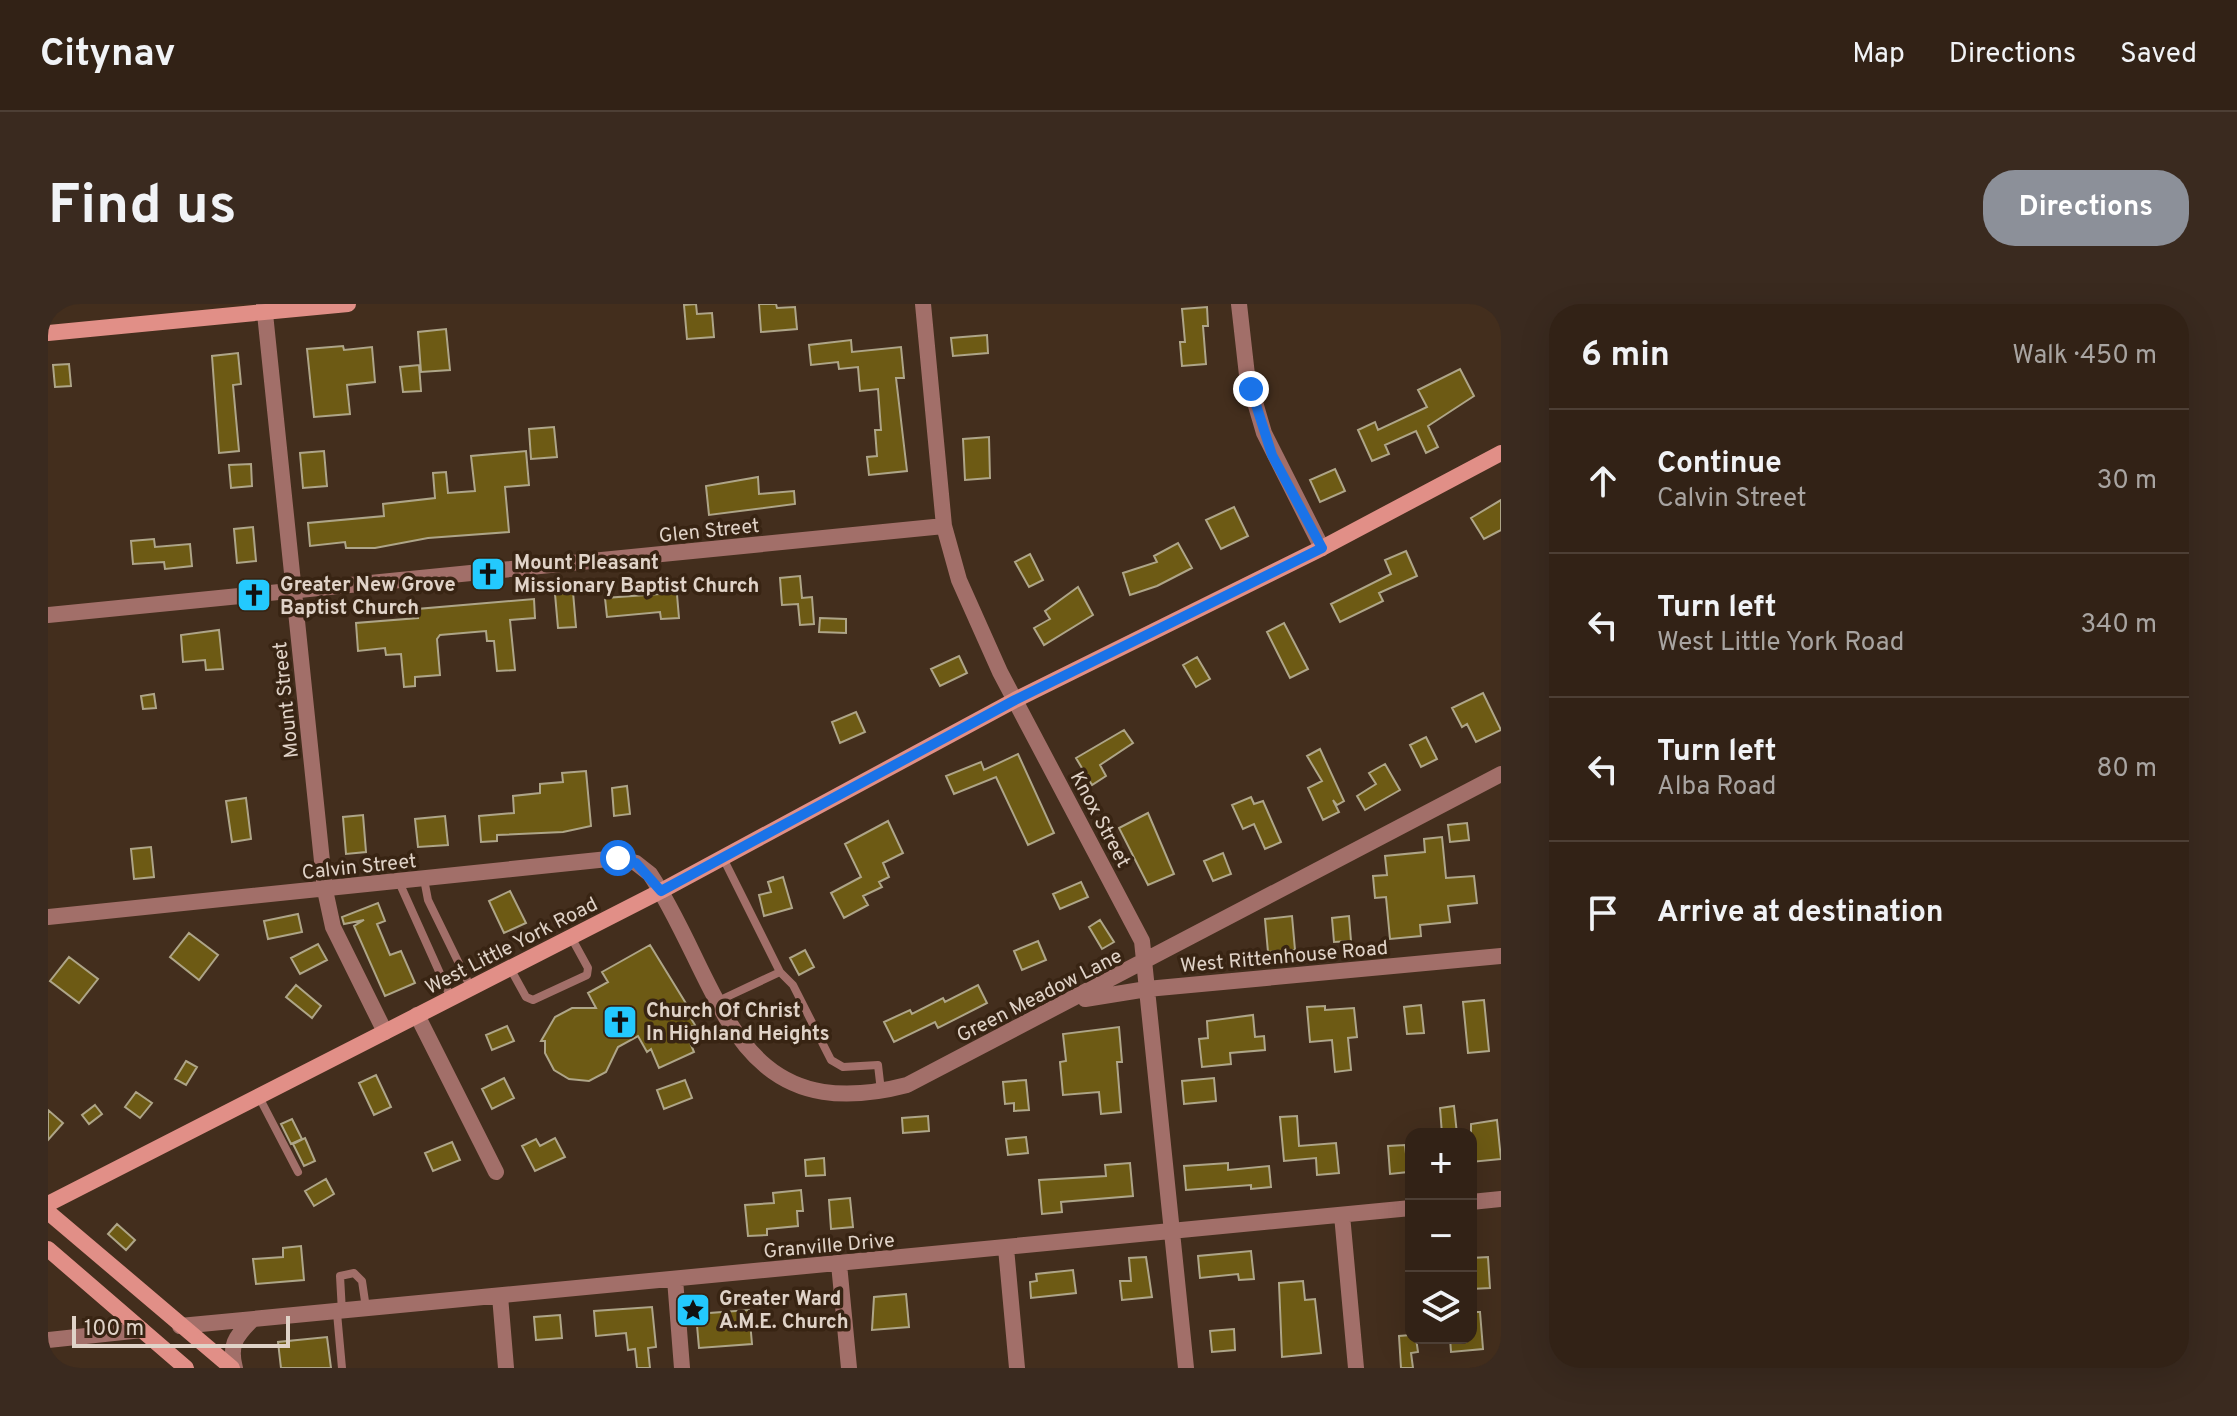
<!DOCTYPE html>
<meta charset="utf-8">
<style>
body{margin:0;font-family:Overpass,sans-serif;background:#3a2a1f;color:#f1f3f6}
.controls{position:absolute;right:24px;bottom:24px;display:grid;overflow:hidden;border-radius:16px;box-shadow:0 8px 32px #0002}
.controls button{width:72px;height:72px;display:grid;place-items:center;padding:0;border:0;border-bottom:2px solid #4d3f35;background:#322216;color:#f1f3f6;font:40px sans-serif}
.scale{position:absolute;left:24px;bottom:20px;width:218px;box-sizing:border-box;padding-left:8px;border:4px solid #e0d3c8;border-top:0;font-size:22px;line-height:28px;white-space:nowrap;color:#e0d3c8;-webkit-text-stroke:6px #382413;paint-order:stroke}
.stop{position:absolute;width:24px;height:24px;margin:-18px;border:6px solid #1a73e8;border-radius:50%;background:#fff}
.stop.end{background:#1a73e8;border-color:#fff;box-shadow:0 2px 8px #0008}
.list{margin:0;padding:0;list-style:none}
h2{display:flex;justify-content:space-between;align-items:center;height:104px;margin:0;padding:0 32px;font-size:34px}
h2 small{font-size:26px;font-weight:400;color:#a8a4a1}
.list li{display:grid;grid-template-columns:52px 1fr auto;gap:24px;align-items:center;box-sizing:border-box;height:144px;padding:0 32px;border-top:2px solid #4d3f35}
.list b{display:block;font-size:30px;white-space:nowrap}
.list p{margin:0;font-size:26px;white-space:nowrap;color:#a8a4a1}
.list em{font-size:26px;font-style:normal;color:#a8a4a1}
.icon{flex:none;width:44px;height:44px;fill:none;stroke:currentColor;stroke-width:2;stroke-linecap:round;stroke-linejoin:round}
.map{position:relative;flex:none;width:1453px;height:1064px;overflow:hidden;border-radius:32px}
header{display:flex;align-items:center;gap:48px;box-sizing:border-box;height:112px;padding:0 40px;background:#322216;border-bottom:2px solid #4d3f35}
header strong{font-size:38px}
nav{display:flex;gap:44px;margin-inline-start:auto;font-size:28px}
.intro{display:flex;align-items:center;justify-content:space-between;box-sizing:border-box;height:192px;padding:0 48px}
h1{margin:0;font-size:56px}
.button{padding:20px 36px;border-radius:32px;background:#8c9099;color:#fff;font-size:28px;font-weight:700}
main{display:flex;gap:48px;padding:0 48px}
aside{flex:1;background:#322216;border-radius:32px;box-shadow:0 8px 32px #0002}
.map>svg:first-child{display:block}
.building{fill:#6d5a14;stroke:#aea588;stroke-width:2}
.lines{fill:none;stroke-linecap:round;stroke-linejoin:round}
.lane{stroke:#a26f69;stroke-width:8}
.street{stroke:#a26f69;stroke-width:16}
.secondary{stroke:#e18f87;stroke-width:16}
.route{stroke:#1a73e8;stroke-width:10}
.labels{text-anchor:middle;stroke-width:7;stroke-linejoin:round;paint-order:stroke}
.street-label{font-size:20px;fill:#e0d3c8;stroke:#382413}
.poi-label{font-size:20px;font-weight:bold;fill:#e0d3c8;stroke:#382413;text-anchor:start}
</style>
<header>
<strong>Citynav</strong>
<nav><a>Map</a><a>Directions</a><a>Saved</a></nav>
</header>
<div class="intro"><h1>Find us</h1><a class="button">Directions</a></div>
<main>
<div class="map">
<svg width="1453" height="1064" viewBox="0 0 1453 1064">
<rect width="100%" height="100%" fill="#432e1d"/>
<!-- building -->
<path class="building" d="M 648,0 L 649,10 L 664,9 L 666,33 L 639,35 L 636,1 Z
M 711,0 L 728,0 L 729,4 L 747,3 L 749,25 L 713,28 Z
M 1159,3 L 1160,22 L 1155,22 L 1158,60 L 1134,62 L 1132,38 L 1137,38 L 1134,5 Z
M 398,25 L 402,66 L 373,68 L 370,28 Z
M 939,31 L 940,49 L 905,52 L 903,34 Z
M 803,36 L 804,48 L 853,43 L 856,74 L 848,74 L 859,167 L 821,171 L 819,153 L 829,152 L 827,126 L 833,126 L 830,85 L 812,87 L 810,63 L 791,65 L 790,58 L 763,61 L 761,41 Z
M 295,42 L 296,46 L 324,43 L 327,78 L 299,81 L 302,110 L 266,113 L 259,45 Z
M 190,49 L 193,80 L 185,81 L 191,147 L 171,149 L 164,52 Z
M 21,60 L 23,82 L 7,83 L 5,61 Z
M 371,61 L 373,87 L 355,88 L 352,63 Z
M 1412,65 L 1426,92 L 1380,122 L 1390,143 L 1378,149 L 1368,127 L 1337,141 L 1341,150 L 1324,157 L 1310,126 L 1327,118 L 1330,126 L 1379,103 L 1370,86 Z
M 506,123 L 509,153 L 483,155 L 481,125 Z
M 941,133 L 942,174 L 917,176 L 915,135 Z
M 276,147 L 279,182 L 255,184 L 252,149 Z
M 478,147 L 481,181 L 457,183 L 461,228 L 380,234 L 327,244 L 298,244 L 297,238 L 262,242 L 260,219 L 336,212 L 335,200 L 387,194 L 385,169 L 398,168 L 400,189 L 427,187 L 423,152 Z
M 203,160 L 204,182 L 183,184 L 181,161 Z
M 1287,165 L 1297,187 L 1272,198 L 1262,176 Z
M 710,173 L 711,190 L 746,187 L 747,200 L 661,211 L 658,182 Z
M 1453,196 L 1453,226 L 1436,235 L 1423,214 Z
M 1186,203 L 1200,232 L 1173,245 L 1158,216 Z
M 205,223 L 208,257 L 189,259 L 186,225 Z
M 106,235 L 107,243 L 142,240 L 144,262 L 117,265 L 116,258 L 85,260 L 83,237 Z
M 1130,239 L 1144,264 L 1109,282 L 1082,291 L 1075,269 L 1109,258 L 1106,252 Z
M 1358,247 L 1369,272 L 1331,289 L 1335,297 L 1292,318 L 1283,300 L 1343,270 L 1337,256 Z
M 982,250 L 995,276 L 981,283 L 967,258 Z
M 752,272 L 754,294 L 764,293 L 766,320 L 752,321 L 750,300 L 734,301 L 732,274 Z
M 628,279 L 631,314 L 613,315 L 612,308 L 559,313 L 557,294 L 611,290 L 610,281 Z
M 1030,283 L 1045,311 L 996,341 L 986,324 L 1002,315 L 997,307 Z
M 525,288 L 528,323 L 510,324 L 507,290 Z
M 486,295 L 487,314 L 462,316 L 467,366 L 449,367 L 446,337 L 439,337 L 438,327 L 392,331 L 389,335 L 392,371 L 367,373 L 367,382 L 356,383 L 353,350 L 338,351 L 337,344 L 310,347 L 308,319 L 370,314 L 369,305 Z
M 772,314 L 798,315 L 798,329 L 771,328 Z
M 1236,319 L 1260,365 L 1242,374 L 1219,328 Z
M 171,326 L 175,365 L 158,366 L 157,356 L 135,358 L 133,331 Z
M 911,352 L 919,369 L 892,382 L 883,365 Z
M 1149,353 L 1162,375 L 1148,383 L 1135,361 Z
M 1435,389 L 1453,426 L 1428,438 L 1419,420 L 1414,423 L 1404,404 Z
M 106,390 L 108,404 L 95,405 L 93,392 Z
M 808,408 L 817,428 L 792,439 L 784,418 Z
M 1076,426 L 1085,439 L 1052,461 L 1058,472 L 1044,481 L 1028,454 Z
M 1378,433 L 1389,455 L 1373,463 L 1362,441 Z
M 1272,445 L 1296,497 L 1289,501 L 1285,496 L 1291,508 L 1275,516 L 1260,484 L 1274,477 L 1259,452 Z
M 970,450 L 1006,529 L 980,541 L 948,473 L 906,490 L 898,472 L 933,458 L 936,466 Z
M 1337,460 L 1352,486 L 1317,506 L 1309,492 L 1328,480 L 1321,469 Z
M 538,467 L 543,522 L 515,528 L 449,531 L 449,537 L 433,538 L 431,512 L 466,509 L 465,492 L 492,489 L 492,480 L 515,478 L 514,469 Z
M 579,482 L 582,510 L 566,512 L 564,484 Z
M 1203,493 L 1206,500 L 1215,497 L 1233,538 L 1217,545 L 1206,520 L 1195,525 L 1184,501 Z
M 198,494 L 203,535 L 184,538 L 178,497 Z
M 1100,509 L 1126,570 L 1100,581 L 1071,524 Z
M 315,511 L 318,548 L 298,550 L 295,513 Z
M 397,512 L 400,541 L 370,543 L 367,515 Z
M 840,517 L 855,549 L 835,559 L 841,573 L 831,578 L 834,583 L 815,592 L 820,601 L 796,614 L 783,589 L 813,573 L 797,540 Z
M 1419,519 L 1421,536 L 1402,538 L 1400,521 Z
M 1394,533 L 1398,574 L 1426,572 L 1429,599 L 1400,602 L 1402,618 L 1372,621 L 1373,632 L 1342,635 L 1338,593 L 1327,594 L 1325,572 L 1339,571 L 1337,552 L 1377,548 L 1376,535 Z
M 103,543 L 106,573 L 86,575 L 83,545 Z
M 1175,549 L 1183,570 L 1165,577 L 1156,557 Z
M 735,573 L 744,604 L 716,612 L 711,591 L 723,588 L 720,578 Z
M 1033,578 L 1040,593 L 1012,605 L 1005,590 Z
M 462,587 L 478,619 L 456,629 L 441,597 Z
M 330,599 L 337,617 L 329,620 L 342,651 L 353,647 L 367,679 L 337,692 L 306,622 L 316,616 L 296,620 L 294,613 Z
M 250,610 L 254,628 L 220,635 L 216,617 Z
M 1244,612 L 1247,646 L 1220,648 L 1217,615 Z
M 1301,612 L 1303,637 L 1286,638 L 1284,614 Z
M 1052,616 L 1066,638 L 1054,645 L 1041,623 Z
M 141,629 L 170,651 L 151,676 L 122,653 Z
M 990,637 L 998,656 L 974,666 L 966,647 Z
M 270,640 L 279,656 L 252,670 L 243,654 Z
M 602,641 L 642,706 L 639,708 L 647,721 L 637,726 L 646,748 L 611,764 L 603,745 L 599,748 L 590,732 L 570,743 L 558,768 L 541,777 L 521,775 L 506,766 L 497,749 L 497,737 L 493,737 L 507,713 L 524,704 L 548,704 L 540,689 L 560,678 L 554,668 Z
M 757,646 L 766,663 L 751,671 L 742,654 Z
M 21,653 L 50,675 L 31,699 L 2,677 Z
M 248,681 L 273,702 L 264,714 L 238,693 Z
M 930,681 L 939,699 L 890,724 L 887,718 L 846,738 L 836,718 L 862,706 L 864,710 L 895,694 L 897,698 Z
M 1436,696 L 1441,747 L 1420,749 L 1415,698 Z
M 1373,701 L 1376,729 L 1359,730 L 1356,703 Z
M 1277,702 L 1277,706 L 1306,704 L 1309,733 L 1300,734 L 1303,766 L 1287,768 L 1284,736 L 1262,738 L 1259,703 Z
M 1205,711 L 1207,733 L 1216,732 L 1217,746 L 1182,749 L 1183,760 L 1154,763 L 1151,735 L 1160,734 L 1159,717 Z
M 459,722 L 466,737 L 444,746 L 438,731 Z
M 1071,723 L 1074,758 L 1069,758 L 1073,808 L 1053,810 L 1051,788 L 1015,791 L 1012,758 L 1018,757 L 1015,730 Z
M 138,757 L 149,763 L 138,781 L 127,775 Z
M 328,771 L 343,803 L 326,811 L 311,779 Z
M 456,774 L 466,794 L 444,805 L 434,785 Z
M 1166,774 L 1168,797 L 1136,800 L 1134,777 Z
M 637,776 L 644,794 L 616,805 L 609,786 Z
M 978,776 L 981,806 L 966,807 L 966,799 L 957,800 L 955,778 Z
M 88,788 L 104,799 L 92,814 L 77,803 Z
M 47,801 L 54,810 L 41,820 L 34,811 Z
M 1406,802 L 1409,830 L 1394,830 L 1392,804 Z
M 0,806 L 15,819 L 0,836 Z
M 880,812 L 881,827 L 855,829 L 854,814 Z
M 1249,812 L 1251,842 L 1288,839 L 1291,869 L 1269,871 L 1268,854 L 1236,857 L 1232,813 Z
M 244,815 L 254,835 L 243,840 L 233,820 Z
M 1449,816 L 1453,855 L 1423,858 L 1423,820 Z
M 978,833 L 980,849 L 960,851 L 958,835 Z
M 257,834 L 267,857 L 256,862 L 245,840 Z
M 507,834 L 517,853 L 487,867 L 474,842 L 488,835 L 492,842 Z
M 404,838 L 412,856 L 385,867 L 377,849 Z
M 1357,841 L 1360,868 L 1342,870 L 1340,842 Z
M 776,854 L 777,871 L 758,872 L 757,856 Z
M 1082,859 L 1085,892 L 1013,898 L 1014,908 L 994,910 L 991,876 L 1058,872 L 1057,861 Z
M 1180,859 L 1180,866 L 1221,862 L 1223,883 L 1203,885 L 1203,881 L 1138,886 L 1136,862 Z
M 278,875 L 286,890 L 266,902 L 257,887 Z
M 753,886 L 755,907 L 749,907 L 750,922 L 719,925 L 719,931 L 700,932 L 697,901 L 726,899 L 725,889 Z
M 802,894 L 805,923 L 783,925 L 781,896 Z
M 69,920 L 87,936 L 78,946 L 60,930 Z
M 253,942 L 256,976 L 208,980 L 205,955 L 235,953 L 235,944 Z
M 1203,947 L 1206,975 L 1191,976 L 1190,970 L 1152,974 L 1150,952 Z
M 1098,953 L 1104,993 L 1074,996 L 1072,977 L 1083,977 L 1081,954 Z
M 1440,953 L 1442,984 L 1423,985 L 1423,954 Z
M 1025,966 L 1028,989 L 983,994 L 982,978 L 989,977 L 988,970 Z
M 1255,977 L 1257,996 L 1267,995 L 1273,1049 L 1234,1053 L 1231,979 Z
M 858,990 L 861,1023 L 824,1026 L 826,993 Z
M 604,1003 L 608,1043 L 600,1044 L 602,1064 L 589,1064 L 587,1045 L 580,1046 L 578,1029 L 548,1032 L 546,1007 Z
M 701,1006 L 704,1040 L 651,1044 L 648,1010 Z
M 1423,1008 L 1432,1008 L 1435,1045 L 1403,1048 L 1402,1034 L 1423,1034 Z
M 512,1011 L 514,1034 L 488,1036 L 486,1013 Z
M 1186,1025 L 1187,1046 L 1164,1048 L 1162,1027 Z
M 1363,1031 L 1368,1034 L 1370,1048 L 1363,1049 L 1365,1064 L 1353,1064 L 1351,1032 Z
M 279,1033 L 283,1064 L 233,1064 L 230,1038 Z"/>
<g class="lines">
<!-- lane -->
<path class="lane" d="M 675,554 L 732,668 L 745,681 L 783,756 L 795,763 L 830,761 L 833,787
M 376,575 L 380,596 L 423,684
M 351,578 L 403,694
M 462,664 L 478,693 L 485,696 L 539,671 L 540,664 L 523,633
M 668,698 L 732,668
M 211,793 L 250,868
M 294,1008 L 292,972 L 306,969 L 314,977 L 318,1004
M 289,1009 L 294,1064"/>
<!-- street -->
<path class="street" d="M 216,0 L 277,586 L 285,623 L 337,728
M 875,0 L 896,222 L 911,276 L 952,368 L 1094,637 L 1138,1064
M 1191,0 L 1199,71 L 1216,129 L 1274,244
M 0,311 L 896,222
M 0,613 L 570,554 L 588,559 L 602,570 C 674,679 683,827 859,781 L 1453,470
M 1037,695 L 1099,685 L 1453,652
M 369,711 L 448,868
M 1423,898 L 1453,895
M 1294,911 L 1308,1064
M 958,944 L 969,1064
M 791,960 L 801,1064
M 627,975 L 634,1064
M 452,992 L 458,1064
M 132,1022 L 1363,904
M 0,1036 L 94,1026
M 187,1064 C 181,1042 187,1033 203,1017"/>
<!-- secondary -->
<path class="secondary" d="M 0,29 L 300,0
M 0,900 L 613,587 L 967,396 L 1274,244 L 1453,149
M 0,908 L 184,1064
M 0,945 L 138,1064"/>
</g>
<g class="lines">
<!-- route -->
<path class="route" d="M 570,554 L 588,559 L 613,587 L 967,396 L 1274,244 L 1224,151 L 1203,85"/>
</g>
<!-- icons -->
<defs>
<g id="church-square" transform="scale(1.8)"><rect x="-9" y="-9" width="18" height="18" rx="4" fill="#23c9fe" stroke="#382413"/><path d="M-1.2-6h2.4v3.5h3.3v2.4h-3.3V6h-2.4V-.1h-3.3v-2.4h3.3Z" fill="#111"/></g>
<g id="sight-square" transform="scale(1.8)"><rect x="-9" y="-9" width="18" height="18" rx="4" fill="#23c9fe" stroke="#382413"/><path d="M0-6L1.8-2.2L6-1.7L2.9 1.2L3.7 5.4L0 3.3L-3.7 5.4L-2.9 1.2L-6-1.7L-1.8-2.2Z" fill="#111"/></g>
</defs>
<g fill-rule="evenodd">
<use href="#church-square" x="440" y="270"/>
<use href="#church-square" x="206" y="291"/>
<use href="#church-square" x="572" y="718"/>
<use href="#sight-square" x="645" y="1006"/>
</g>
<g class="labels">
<!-- street labels -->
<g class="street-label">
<text transform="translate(661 226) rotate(-6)" y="7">Glen Street</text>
<text transform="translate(237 396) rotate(-96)" y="7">Mount Street</text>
<text transform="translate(1053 515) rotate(62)" y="7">Knox Street</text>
<text transform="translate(311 562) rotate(-6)" y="7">Calvin Street</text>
<text transform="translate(463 641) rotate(-27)" y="7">West Little York Road</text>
<text transform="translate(1236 652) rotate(-5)" y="7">West Rittenhouse Road</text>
<text transform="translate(991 691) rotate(-27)" y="7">Green Meadow Lane</text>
<text transform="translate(781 941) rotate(-5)" y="7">Granville Drive</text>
</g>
<!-- poi labels -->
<g class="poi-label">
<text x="466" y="265">Mount Pleasant<tspan x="466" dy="23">Missionary Baptist Church</tspan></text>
<text x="232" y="287">Greater New Grove<tspan x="232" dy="23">Baptist Church</tspan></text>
<text x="598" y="713">Church Of Christ<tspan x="598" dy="23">In Highland Heights</tspan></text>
<text x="671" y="1001">Greater Ward<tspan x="671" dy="23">A.M.E. Church</tspan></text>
</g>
</g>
</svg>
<div class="controls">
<button>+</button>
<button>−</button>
<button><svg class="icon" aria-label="layers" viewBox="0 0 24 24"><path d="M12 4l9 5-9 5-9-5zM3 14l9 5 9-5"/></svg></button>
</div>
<div class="scale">100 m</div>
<div class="stop" style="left:570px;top:554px"></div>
<div class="stop end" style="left:1203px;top:85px"></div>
</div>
<aside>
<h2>6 min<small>Walk · 450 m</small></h2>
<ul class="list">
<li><svg class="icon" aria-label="ahead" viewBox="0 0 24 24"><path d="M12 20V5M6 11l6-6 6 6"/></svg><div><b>Continue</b><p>Calvin Street</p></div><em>30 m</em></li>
<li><svg class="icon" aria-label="left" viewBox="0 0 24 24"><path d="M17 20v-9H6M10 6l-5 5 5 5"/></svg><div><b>Turn left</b><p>West Little York Road</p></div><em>340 m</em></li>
<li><svg class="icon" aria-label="left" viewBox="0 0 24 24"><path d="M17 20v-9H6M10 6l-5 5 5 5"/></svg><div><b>Turn left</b><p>Alba Road</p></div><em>80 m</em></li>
<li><svg class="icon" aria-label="arrive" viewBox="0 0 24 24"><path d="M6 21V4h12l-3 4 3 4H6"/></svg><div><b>Arrive at destination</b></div></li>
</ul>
</aside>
</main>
